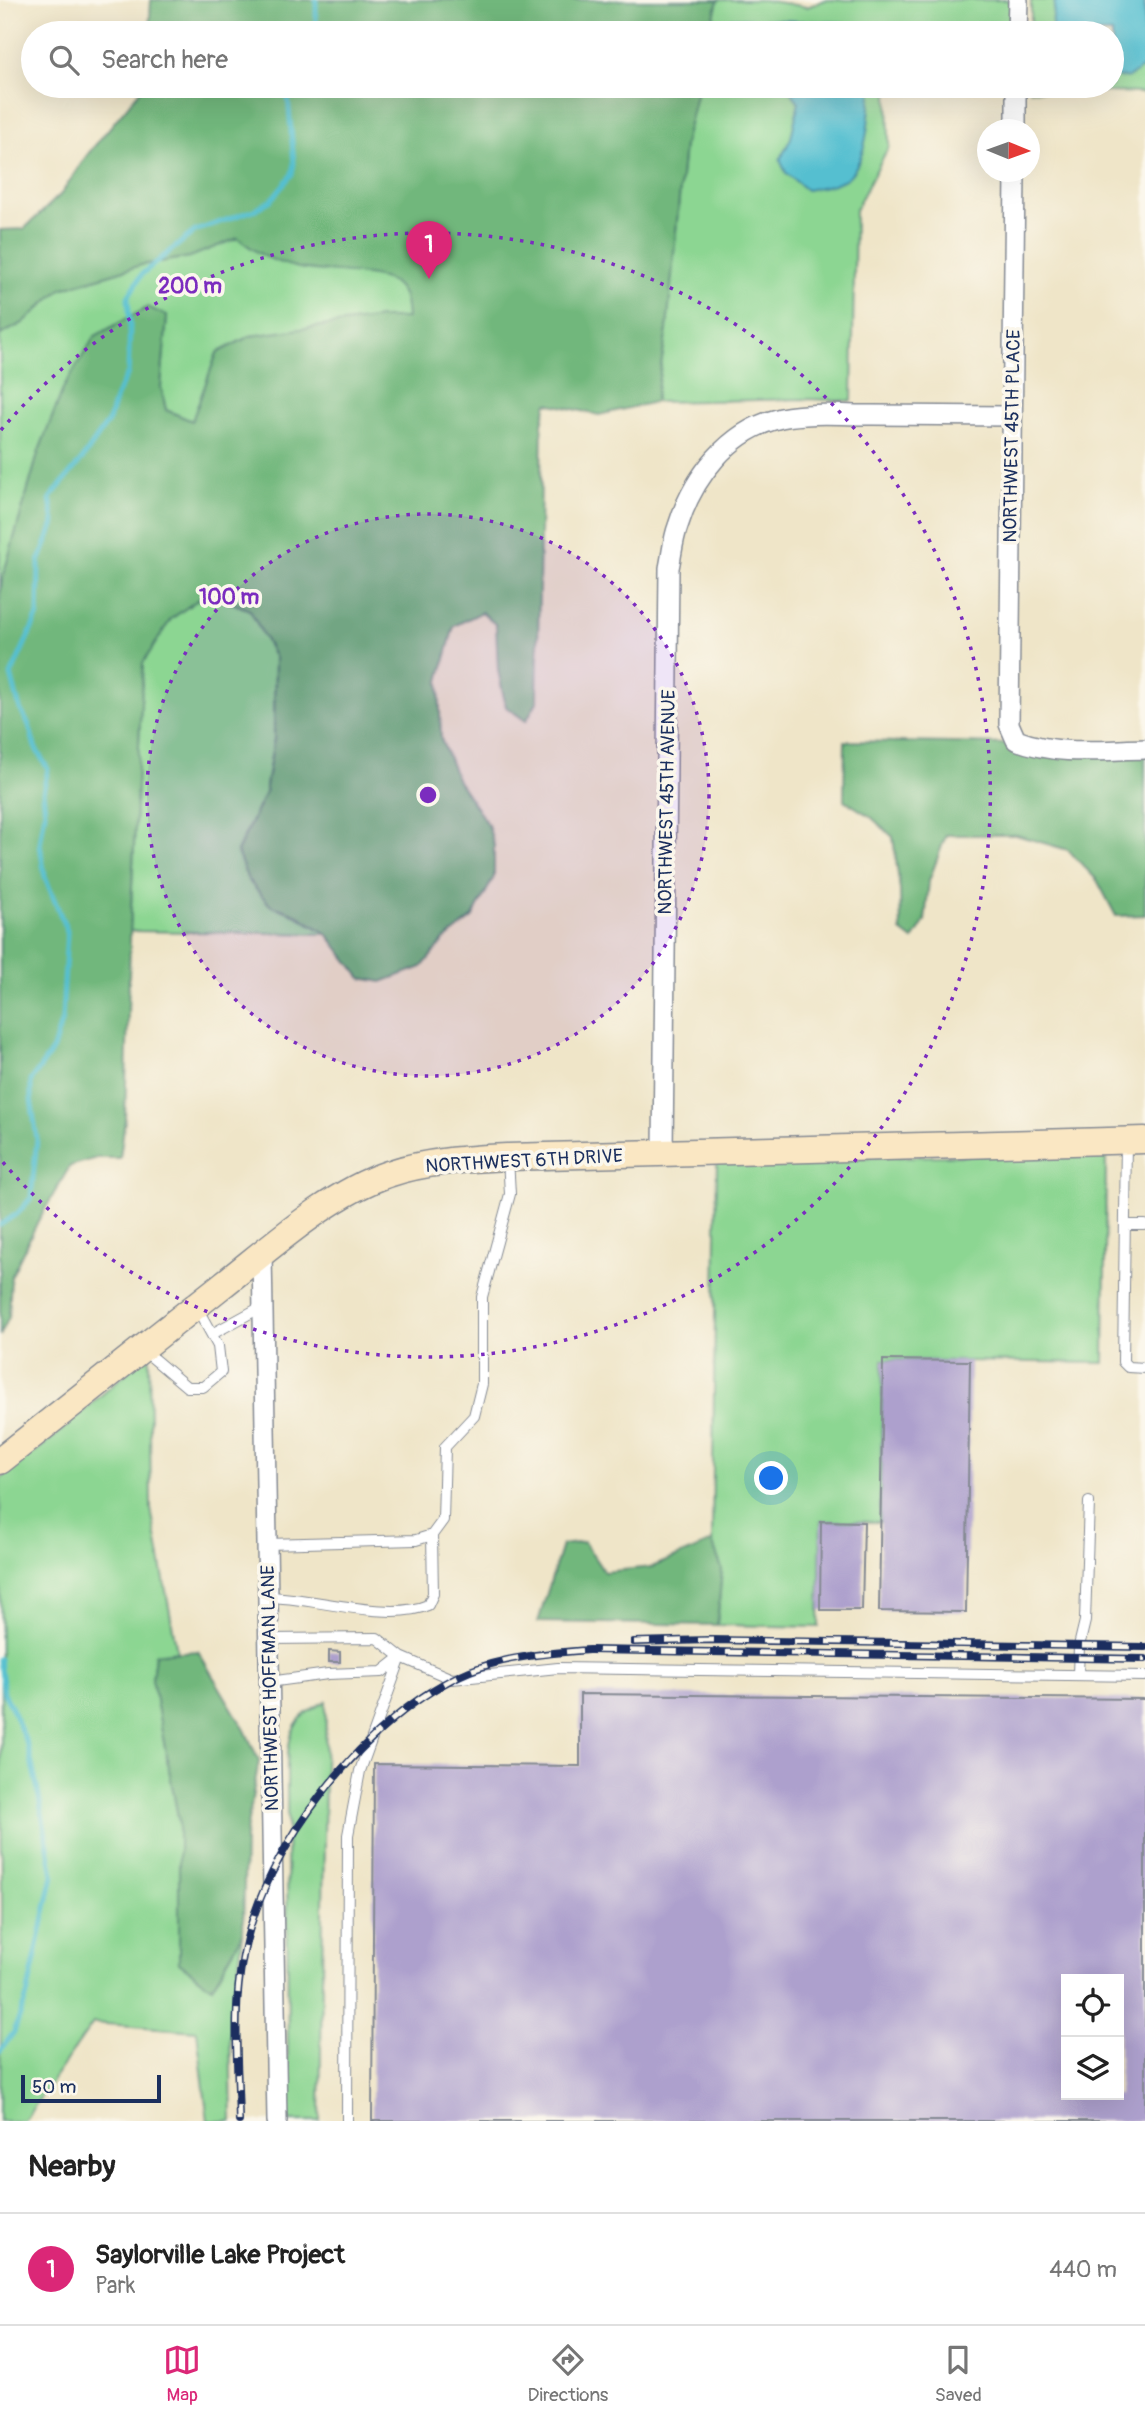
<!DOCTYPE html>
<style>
body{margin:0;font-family:Pangolin,sans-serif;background:#f2f2f2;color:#222}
.controls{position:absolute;right:21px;bottom:21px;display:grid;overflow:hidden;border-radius:0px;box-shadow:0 7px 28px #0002}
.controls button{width:63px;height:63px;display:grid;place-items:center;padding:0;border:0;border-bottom:2px solid #e0e0e0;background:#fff;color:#222;font:35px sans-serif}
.compass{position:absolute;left:977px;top:119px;width:63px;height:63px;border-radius:50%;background:#fff;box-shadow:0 7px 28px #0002;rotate:91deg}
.scale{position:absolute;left:21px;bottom:18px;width:140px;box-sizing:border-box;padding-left:7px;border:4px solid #1b2f5e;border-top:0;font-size:19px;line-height:24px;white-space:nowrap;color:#1b2f5e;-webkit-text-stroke:5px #fbf7ec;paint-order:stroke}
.you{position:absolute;left:772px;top:1479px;width:24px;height:24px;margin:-18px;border:5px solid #fff;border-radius:50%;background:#1a73e8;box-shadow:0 0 0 10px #1a73e833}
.badge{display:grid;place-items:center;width:46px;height:46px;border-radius:50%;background:#db2777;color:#fff;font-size:23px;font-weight:700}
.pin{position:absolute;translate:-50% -58px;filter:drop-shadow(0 2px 4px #0008)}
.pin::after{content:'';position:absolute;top:37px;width:24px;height:21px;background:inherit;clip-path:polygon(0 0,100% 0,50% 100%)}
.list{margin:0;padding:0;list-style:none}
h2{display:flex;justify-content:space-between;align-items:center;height:91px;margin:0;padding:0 28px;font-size:30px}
h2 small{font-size:23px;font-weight:400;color:#767676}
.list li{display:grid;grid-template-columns:46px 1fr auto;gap:21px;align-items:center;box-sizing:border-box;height:112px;padding:0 28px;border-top:2px solid #e0e0e0}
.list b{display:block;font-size:26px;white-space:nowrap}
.list p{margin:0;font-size:23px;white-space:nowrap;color:#767676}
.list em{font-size:23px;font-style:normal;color:#767676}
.icon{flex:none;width:38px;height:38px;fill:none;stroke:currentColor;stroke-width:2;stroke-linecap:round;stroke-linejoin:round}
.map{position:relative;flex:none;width:1145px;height:2121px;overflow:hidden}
.search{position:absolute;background:#fff;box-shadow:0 7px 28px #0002;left:21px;right:21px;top:21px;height:77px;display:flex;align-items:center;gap:18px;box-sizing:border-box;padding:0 24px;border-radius:38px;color:#767676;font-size:26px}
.sheet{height:203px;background:#fff}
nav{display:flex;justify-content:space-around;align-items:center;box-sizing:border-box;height:98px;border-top:2px solid #e0e0e0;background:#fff;font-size:19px;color:#767676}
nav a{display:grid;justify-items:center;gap:4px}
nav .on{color:#db2777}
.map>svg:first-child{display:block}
.green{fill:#8cd692;stroke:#548278;stroke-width:2}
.forest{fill:#71b77c;stroke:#46736d;stroke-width:2}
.water{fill:#55bfd0;stroke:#387797;stroke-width:2}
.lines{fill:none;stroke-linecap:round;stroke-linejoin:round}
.stream{stroke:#55bfd0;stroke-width:5}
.building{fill:#ada0cd;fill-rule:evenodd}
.lane-casing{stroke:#858a93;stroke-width:12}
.street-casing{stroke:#858a93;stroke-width:22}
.secondary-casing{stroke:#858a93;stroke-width:29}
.lane{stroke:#fff;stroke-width:10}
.street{stroke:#fff;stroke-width:19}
.secondary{stroke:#fae7c3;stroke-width:26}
.rail-casing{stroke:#1b2f5e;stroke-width:8}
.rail{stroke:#fbf7ec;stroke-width:5;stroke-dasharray:16;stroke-linecap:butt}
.ring{fill:none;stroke:#7b2cbf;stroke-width:3.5;stroke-dasharray:3.5 7}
.labels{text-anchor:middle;stroke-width:7;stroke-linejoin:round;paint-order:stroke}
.street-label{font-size:19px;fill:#1b2f5e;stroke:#fbf7ec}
.centre{fill:#7b2cbf;stroke:#fbf7ec;stroke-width:3.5}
.ring-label{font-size:21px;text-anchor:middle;font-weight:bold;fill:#7b2cbf;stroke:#fbf7ec;stroke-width:7;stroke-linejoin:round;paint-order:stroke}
</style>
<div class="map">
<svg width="1145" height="2121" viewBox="0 0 1145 2121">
<rect width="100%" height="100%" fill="#fbf7ec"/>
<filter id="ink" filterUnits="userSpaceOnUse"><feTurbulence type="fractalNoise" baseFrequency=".0143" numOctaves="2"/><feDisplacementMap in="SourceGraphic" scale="14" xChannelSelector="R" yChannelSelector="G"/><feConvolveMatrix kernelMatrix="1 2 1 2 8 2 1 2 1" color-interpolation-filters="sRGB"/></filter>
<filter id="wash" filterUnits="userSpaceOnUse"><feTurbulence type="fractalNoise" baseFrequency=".00686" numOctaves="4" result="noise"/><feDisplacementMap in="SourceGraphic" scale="28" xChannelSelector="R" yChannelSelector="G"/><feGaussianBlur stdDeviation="1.57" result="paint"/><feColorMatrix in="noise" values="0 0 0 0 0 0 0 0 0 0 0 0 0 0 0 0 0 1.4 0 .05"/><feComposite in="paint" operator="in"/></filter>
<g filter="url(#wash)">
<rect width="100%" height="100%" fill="#efe5c8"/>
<!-- green -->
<path class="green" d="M 718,0 L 764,0 L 807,7 L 825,0 L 1010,0 L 1010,33 L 710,33 Z
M 1031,0 L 1145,0 L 1145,93 L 1030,90 L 1030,86 L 1112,86 L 1112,33 L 1031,33 Z
M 217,86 L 647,401 L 528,403 L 304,330 L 250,336 L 217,353 L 192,421 L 166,410 L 161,387 L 167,316 L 64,387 L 39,451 L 2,580 L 0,595 L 0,335 L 23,323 L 61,289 L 141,265 L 190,257 Z
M 698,86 L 888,86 L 889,146 L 855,210 L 852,401 L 807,399 L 655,402 L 667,329 L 684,145 Z
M 207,593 L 250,610 L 275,658 L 274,739 L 265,793 L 237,852 L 248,880 L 270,905 L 291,913 L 327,934 L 130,931 L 143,662 L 171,619 Z
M 1106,1153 L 1104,1363 L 883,1360 L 880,1522 L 821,1521 L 819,1627 L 717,1625 L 722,1569 L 712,1542 L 717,1160 Z
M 149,1353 L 151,1509 L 177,1651 L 155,1654 L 152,1679 L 179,1822 L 179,1963 L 212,1987 L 243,1934 L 230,2029 L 232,2121 L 208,2121 L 197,2031 L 93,2023 L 24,2121 L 0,2121 L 2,1906 L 0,1479 L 54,1437 Z
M 326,1701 L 320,2121 L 288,2121 L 287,1762 C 291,1726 293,1719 326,1701 Z"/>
<!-- forest -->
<path class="forest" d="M 151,0 L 718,0 L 710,33 L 149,33 Z
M 144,86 L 698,86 L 684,145 L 667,329 L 655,402 L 599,415 L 547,403 L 542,424 L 537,702 L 526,721 L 506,707 L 498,670 L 496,625 L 482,612 L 454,626 L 439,681 L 441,739 L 458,781 L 488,825 L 494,845 L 494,877 L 472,918 L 443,941 L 422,967 L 382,982 L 361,978 L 327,934 L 296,914 L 270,905 L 248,880 L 237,852 L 265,793 L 274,739 L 275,658 L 250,610 L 207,593 L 171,619 L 143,663 L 131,906 L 125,1119 L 120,1158 L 97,1158 L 70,1166 L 38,1221 L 11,1277 L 9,1317 L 0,1336 L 0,595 L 2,580 L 39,451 L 64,387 L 95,336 L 148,307 L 167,316 L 161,387 L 166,410 L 192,421 L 217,353 L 250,336 L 380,318 L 407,318 C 406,304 406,294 395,284 C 381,271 315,273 295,267 C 271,261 256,253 238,238 L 190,257 L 141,265 L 61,289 L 23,323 L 0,335 L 0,230 L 24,229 L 61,194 L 87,155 Z
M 845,741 L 1057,745 L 1145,743 L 1145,915 L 1116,916 L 1097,880 L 1068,850 L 1016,835 L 946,835 L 929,881 L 925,921 L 913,940 L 901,931 L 900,890 L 893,837 L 871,817 L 844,800 Z
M 584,1542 L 604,1572 L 652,1567 L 712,1542 L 722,1569 L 717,1625 L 538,1622 L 562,1545 Z
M 198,1651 L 245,1730 L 259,1761 L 245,1837 L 243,1934 L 212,1987 L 179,1963 L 179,1822 L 152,1679 L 155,1654 Z"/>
<!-- water -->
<path class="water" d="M 1055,0 L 1145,0 L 1144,66 L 1128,78 L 1112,77 L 1112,33 L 1051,33 Z
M 731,18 L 845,23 L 856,33 L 729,33 Z
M 786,86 L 872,86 C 869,111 869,151 852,173 C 843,185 820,187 806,190 L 786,173 L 780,160 L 791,138 L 799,102 Z"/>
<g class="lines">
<!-- stream -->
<path class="stream" d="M 309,33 L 316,25 L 316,0
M 0,1225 L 18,1213 L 31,1198 L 37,1139 L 31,1099 L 31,1081 L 53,1049 L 62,1019 L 67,931 L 45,877 L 40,844 L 45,812 L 43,792 L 48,769 L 35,747 L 29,725 L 20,709 L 11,675 L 38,615 L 39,562 L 54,523 L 50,498 L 83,458 L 109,420 L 116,396 L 128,373 L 130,326 L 128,297 L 142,274 L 195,231 L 254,210 L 271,200 L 292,174 L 294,163 L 287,86
M 0,1659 L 4,1694 L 11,1706 L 28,1747 L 37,1786 L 53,1875 L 27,1996 L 14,2032 L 0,2051"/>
</g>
<g id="blocks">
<!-- building -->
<path class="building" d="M 883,1360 L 970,1361 L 966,1612 L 879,1611 Z
M 821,1521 L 864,1522 L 862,1610 L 820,1610 Z
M 329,1651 L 340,1652 L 340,1662 L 329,1662 Z
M 580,1694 L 1145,1699 L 1145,2121 L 372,2121 L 374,1764 L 580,1766 ZM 1066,1979 L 1119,1979 L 1119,2095 L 1066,2095 Z"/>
</g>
</g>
<g filter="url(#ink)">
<use href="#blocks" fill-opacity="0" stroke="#858a93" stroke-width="2"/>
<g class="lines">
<!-- lane casing -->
<g class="lane-casing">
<path id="lane" d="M 1126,1141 L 1123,1362 L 1128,1367 L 1145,1368
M 1125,1225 L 1145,1225
M 212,1334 L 263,1306
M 142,1349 L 187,1387 L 203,1387 L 221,1372 L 218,1346 L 196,1306
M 267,1544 L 416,1540 L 432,1535 L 443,1520 L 445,1447 L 474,1416 L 482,1384 L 482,1297 L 510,1194 L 508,1158
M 268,1597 C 312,1597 389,1622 428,1605 L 433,1594 L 432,1535
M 268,1639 L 377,1638 L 401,1657 L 382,1672 L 328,1674 L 269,1682
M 1078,1675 L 1079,1646 L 1085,1621 L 1089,1502
M 347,2121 L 348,1835 L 360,1771 L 401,1657 L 452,1679 L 558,1668 L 1145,1676"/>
</g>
<!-- street casing -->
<g class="street-casing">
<path id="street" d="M 1017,33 L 1018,0
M 1016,130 L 1016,86
M 1015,172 L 1009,724 L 1016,740 C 1058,756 1101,750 1145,749
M 663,1152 L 669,568 C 672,554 673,539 678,526 C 693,477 729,430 781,418 C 810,412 842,415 872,415 C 918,415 965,416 1012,416
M 262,1254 L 277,2121"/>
</g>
<!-- secondary casing -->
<g class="secondary-casing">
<path id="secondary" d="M 0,1461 C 75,1401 150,1342 225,1283 C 272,1246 331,1193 388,1174 C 426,1161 468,1159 508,1157 L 1145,1140"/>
</g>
<!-- lane -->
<use href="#lane" class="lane"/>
<!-- street -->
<use href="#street" class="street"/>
<!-- secondary -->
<use href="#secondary" class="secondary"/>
<!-- rail casing -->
<g class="rail-casing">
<path id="rail" d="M 634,1642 L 710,1640 L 1145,1647
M 239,2121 C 238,2067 232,2010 243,1956 C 263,1848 368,1713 470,1671 C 508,1656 550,1653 590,1650 L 1145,1659"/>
</g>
<!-- rail -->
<use href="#rail" class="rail"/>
</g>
</g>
<!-- distance rings -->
<circle cx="428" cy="795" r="281" fill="#7b2cbf" fill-opacity=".12"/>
<g class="ring">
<circle cx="428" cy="795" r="281"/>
<path d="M1 430A562 562 0 1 1 1 1160"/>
</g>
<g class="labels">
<!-- street labels -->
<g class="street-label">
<text transform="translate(1011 436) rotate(-89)" y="7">NORTHWEST 45TH PLACE</text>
<text transform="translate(666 802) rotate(-89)" y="7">NORTHWEST 45TH AVENUE</text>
<text transform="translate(524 1160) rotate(-3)" y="7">NORTHWEST 6TH DRIVE</text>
<text transform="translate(269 1688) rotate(-91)" y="7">NORTHWEST HOFFMAN LANE</text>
</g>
</g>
<circle cx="428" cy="795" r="10" class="centre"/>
<g class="ring-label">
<text x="190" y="293">200 m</text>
<text x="229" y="604">100 m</text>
</g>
</svg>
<div class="controls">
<button><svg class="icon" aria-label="locate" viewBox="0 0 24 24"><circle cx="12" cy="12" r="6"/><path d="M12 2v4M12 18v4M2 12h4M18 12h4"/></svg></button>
<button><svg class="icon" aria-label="layers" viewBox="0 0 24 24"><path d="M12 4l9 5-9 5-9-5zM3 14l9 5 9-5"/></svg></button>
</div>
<svg class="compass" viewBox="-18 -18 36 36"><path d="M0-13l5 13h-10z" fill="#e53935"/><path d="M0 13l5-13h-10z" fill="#767676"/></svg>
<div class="scale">50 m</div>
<div class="you"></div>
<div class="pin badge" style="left:429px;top:279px">1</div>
<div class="search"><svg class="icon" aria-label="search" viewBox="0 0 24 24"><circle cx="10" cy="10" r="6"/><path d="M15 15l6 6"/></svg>Search here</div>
</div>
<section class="sheet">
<h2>Nearby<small></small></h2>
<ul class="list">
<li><span class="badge">1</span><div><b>Saylorville Lake Project</b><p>Park</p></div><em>440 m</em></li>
</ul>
</section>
<nav>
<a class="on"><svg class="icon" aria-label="map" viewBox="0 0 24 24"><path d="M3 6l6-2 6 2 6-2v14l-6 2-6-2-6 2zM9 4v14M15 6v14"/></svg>Map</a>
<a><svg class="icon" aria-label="directions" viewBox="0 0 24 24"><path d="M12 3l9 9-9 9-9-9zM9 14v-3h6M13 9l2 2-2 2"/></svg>Directions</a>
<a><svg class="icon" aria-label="saved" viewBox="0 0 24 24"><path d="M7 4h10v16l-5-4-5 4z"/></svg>Saved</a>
</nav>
